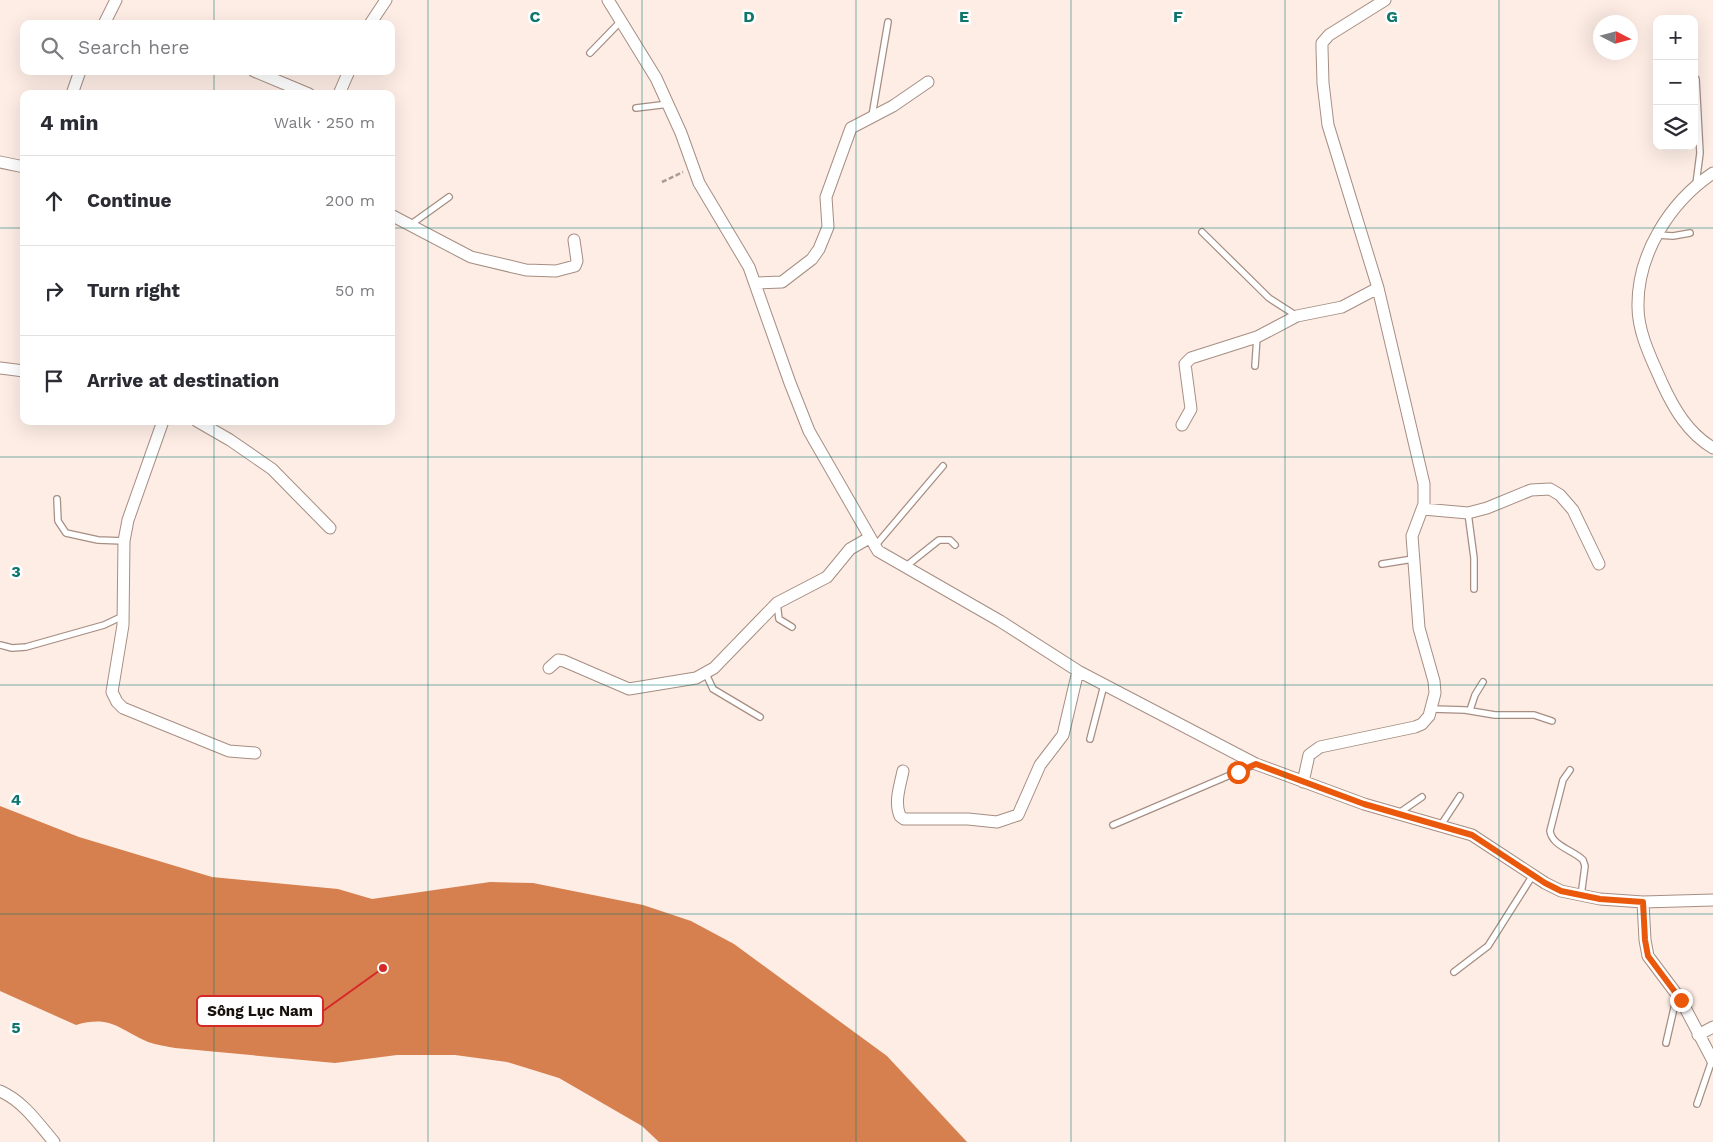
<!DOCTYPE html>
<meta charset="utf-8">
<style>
body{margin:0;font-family:"Work Sans",sans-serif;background:#f7f7f7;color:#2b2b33}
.controls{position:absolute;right:15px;top:15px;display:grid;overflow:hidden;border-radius:10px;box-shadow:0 5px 20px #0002}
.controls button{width:45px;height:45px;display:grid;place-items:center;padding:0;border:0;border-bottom:1px solid #e1e1e2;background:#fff;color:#2b2b33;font:25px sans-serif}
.compass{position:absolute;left:1593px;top:15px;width:45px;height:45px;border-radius:50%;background:#fff;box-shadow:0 5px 20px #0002;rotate:96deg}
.stop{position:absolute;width:15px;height:15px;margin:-11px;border:4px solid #ea580c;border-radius:50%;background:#fff}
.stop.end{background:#ea580c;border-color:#fff;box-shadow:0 1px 5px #0008}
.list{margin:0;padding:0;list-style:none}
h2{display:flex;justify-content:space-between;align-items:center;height:65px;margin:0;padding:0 20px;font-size:21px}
h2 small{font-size:16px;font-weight:400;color:#7c7c81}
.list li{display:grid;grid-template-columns:32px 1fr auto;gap:15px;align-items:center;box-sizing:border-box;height:90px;padding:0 20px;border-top:1px solid #e1e1e2}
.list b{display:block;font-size:19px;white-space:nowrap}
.list em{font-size:16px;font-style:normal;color:#7c7c81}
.icon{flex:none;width:28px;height:28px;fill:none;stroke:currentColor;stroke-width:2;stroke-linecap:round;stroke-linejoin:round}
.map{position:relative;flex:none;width:1713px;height:1142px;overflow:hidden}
.search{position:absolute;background:#fff;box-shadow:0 5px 20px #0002;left:20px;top:20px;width:375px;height:55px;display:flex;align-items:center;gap:12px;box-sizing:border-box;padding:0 18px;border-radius:10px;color:#7c7c81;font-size:19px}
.panel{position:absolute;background:#fff;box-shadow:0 5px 20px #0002;left:20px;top:90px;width:375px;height:335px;border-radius:10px}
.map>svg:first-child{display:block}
.water{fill:#d68050}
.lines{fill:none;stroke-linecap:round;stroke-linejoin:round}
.lane-casing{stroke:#a68e82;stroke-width:8}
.street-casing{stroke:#a68e82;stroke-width:13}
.path{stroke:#a89b94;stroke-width:2.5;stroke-dasharray:5 2.5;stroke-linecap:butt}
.lane{stroke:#fff;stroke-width:5.5}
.street{stroke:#fff;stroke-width:11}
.route{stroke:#ea580c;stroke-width:6}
.grid{fill:none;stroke:#0f766e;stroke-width:1;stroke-opacity:0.55}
.grid-label{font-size:16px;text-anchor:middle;font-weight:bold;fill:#0f766e;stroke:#fefefe;stroke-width:5;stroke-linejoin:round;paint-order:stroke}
.leader{fill:none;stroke:#d62828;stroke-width:2}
.callout-dot{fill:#d62828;stroke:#fefefe;stroke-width:2}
.callout{fill:#fefefe;stroke:#d62828;stroke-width:2}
.callout-label{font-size:15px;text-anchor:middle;font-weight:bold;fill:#18100b}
</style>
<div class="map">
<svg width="1713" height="1142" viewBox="0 0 1713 1142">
<rect width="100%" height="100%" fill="#fdede5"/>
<!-- water -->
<path class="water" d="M 0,806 L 79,837 L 212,877 L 338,889 L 372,899 L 490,882 L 533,883 L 643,905 L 691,921 L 734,944 L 887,1056 L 967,1142 L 659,1142 L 642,1126 L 559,1078 L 507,1062 L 455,1055 L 397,1055 L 335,1063 L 175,1048 C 166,1046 157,1045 148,1042 C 118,1029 111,1015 76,1025 L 0,991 Z"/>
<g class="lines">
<!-- lane casing -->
<g class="lane-casing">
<path id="lane" d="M 590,53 L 621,21
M 1696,79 L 1700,153 L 1696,184
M 636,108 L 669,104
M 872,116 L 888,22
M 410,225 L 449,197
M 1202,232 L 1269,298 L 1297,316
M 1657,235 L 1673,236 L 1690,233
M 1255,366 L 1257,337
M 57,499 L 58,521 L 66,533 L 98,540 L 124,541
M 1468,513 L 1474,558 L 1474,589
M 875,546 L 943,466
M 1382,564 L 1413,559
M 905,567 L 939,540 L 950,540 L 955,545
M 777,603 L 779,619 L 792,627
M 0,645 L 12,648 L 26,647 L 104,625 L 123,616
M 706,674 L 713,689 L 760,717
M 1432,709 L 1465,710 L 1495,715 L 1534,715 L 1552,721
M 1470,710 L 1475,695 L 1483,682
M 1090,739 L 1104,685
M 1570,770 L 1563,780 L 1550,831 C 1552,846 1573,850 1583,860 L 1585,866 L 1581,896
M 1399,813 L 1422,797
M 1113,825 L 1256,764
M 1441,825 L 1460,796
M 1454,972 L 1488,946 L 1533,875
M 1666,1043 L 1677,995
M 1697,1104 L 1712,1060"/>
</g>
<!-- street casing -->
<g class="street-casing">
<path id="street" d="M 608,0 L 656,78 L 681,133 L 699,183 L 749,267 L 790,383 L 809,431 L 878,551 L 1000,621 L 1078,671 L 1256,764 L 1364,804 L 1472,835 L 1545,883 L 1561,891 L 1600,899 L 1643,902
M 104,24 L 116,0
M 370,24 L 386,0
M 254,71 L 309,94
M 72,94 L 80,71
M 339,94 L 349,71
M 0,162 L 24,167
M 1713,173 C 1670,202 1637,254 1638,307 C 1638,333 1652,360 1662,383 C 1674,409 1688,433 1713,448
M 391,215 L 471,257 L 526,270 L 556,271 L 575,266 L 577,261 L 574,240
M 756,283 L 782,282 L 812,259 L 819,249 L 828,227 L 826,197 L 851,128 L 893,106 L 928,82
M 0,368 L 24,371
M 163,421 L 128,520 L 124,541 L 123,625 L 112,692 L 117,702 L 123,708 L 150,719 L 229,751 L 255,753
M 197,421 L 230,440 L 272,469 L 330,528
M 1182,425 L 1191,409 L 1185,364 L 1191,358 L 1257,337 L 1297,316 L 1342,307 L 1378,288
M 1423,509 L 1468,513 L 1487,508 L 1531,490 L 1550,489 L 1560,495 L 1573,510 L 1599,564
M 549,668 L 558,660 L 564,661 L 629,689 L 696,678 L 714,668 L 777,603 L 827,577 L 850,549 L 869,538
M 903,771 C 900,786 894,802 900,816 L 904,819 L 968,819 L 997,822 L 1018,815 L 1040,765 L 1063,735 L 1078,671
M 1303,782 L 1309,755 L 1320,747 L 1415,727 L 1422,724 L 1429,716 L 1435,693 L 1434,681 L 1419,628 L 1412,536 L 1424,504 L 1424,484 L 1378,288 L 1328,125 L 1323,83 L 1322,48 L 1322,43 L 1329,35 L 1385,0
M 1713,900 L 1643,902 L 1645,940 L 1648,956 L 1681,1000 L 1713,1061
M 1698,1035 L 1713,1027
M 0,1091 C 23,1101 38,1123 54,1142"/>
</g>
<!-- path -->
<path class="path" d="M 662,182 L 683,172"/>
<!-- lane -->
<use href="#lane" class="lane"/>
<!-- street -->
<use href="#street" class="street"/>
</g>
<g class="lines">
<!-- route -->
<path class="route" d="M 1238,772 L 1256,764 L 1364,804 L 1472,835 L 1545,883 L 1561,891 L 1600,899 L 1643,902 L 1645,940 L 1648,956 L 1681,1000"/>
</g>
<!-- grid -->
<path class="grid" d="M 214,0 L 214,24M 428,0 L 428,1142M 642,0 L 642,1142M 856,0 L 856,1142M 1071,0 L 1071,1142M 1285,0 L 1285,1142M 1499,0 L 1499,1142M 214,71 L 214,94M 0,228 L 24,228M 391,228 L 1713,228M 214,421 L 214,1142M 0,457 L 1713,457M 0,685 L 1713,685M 0,914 L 1713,914"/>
<g class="grid-label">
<text x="535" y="22">C</text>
<text x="749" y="22">D</text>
<text x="964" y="22">E</text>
<text x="1178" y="22">F</text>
<text x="1392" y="22">G</text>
<text x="16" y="577">3</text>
<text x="16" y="805">4</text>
<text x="16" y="1033">5</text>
</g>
<!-- callouts -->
<path class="leader" d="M383 968L323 1011"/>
<circle class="callout-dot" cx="383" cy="968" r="5"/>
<rect class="callout" x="197" y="996" width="126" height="30" rx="5"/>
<g class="callout-label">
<text x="260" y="1016">Sông Lục Nam</text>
</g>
</svg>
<div class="controls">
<button>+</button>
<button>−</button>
<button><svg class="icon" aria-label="layers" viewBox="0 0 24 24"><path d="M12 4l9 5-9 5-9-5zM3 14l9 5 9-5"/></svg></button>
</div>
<svg class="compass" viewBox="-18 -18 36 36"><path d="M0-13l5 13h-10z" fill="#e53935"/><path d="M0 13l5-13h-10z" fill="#7c7c81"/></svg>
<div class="stop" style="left:1238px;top:772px"></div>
<div class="stop end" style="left:1681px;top:1000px"></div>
<div class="search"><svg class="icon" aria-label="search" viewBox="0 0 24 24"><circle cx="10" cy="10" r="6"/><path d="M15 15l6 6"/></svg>Search here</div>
<section class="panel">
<h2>4 min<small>Walk · 250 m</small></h2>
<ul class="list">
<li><svg class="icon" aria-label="ahead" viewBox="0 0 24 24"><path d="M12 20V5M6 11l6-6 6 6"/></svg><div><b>Continue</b></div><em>200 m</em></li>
<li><svg class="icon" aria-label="right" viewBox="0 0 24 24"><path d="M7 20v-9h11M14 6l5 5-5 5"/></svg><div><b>Turn right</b></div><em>50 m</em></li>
<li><svg class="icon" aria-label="arrive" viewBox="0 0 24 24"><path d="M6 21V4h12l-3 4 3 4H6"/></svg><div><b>Arrive at destination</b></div></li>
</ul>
</section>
</div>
